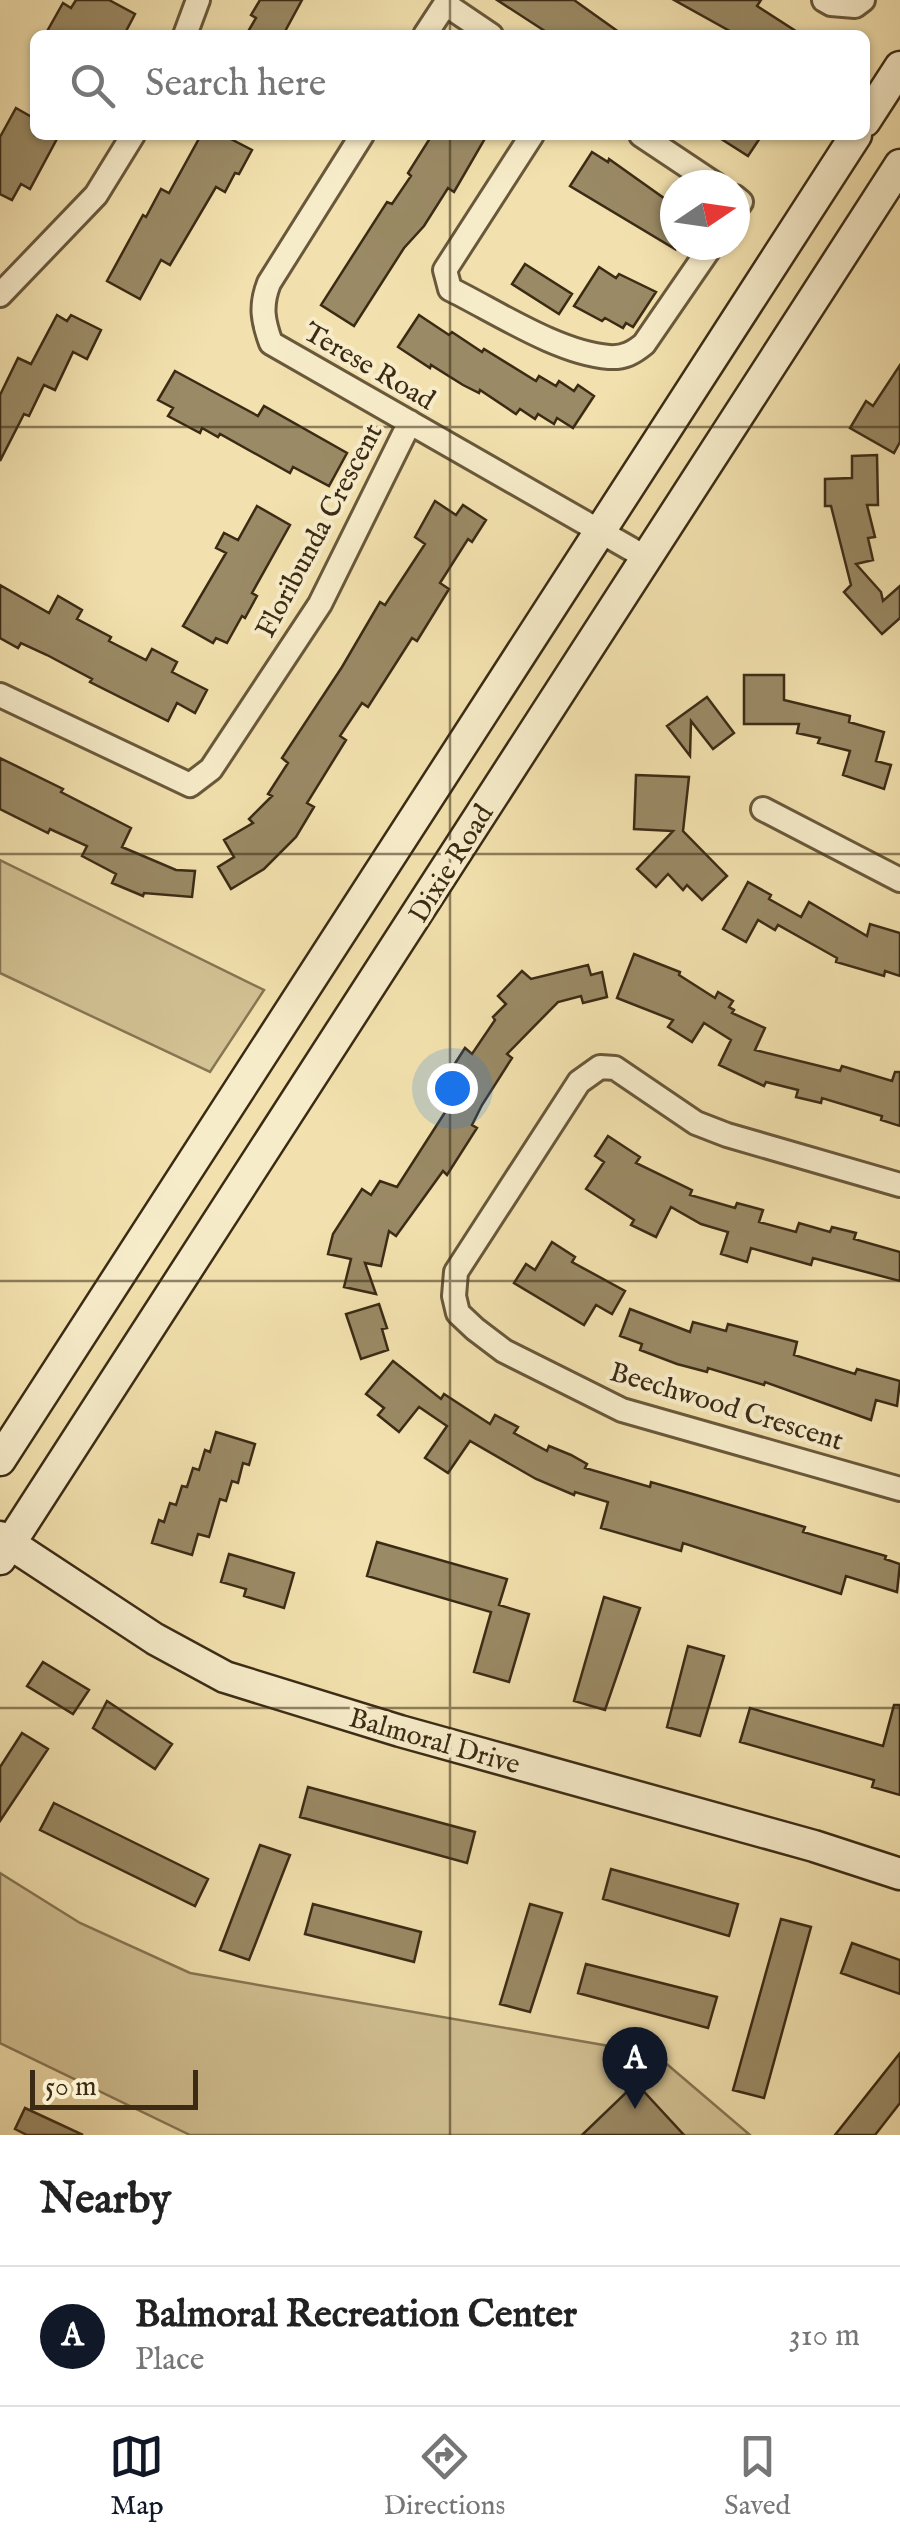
<!DOCTYPE html>
<style>
body{margin:0;font-family:"IM FELL English",serif;background:#f6f6f6;color:#222}
.compass{position:absolute;left:660px;top:170px;width:90px;height:90px;border-radius:50%;background:#fff;box-shadow:0 2px 8px #0004;rotate:77deg}
.scale{position:absolute;left:30px;bottom:25px;width:168px;box-sizing:border-box;padding-left:10px;border:5px solid #3b2b15;border-top:0;font-size:28px;line-height:35px;white-space:nowrap;color:#3b2b15;-webkit-text-stroke:8px #f7ecca;paint-order:stroke}
.you{position:absolute;left:452px;top:1088px;width:35px;height:35px;margin:-25px;border:8px solid #fff;border-radius:50%;background:#1a73e8;box-shadow:0 0 0 15px #1a73e833}
.badge{display:grid;place-items:center;width:65px;height:65px;border-radius:50%;background:#111827;color:#fff;font-size:32px;font-weight:700}
.pin{position:absolute;translate:-50% -82px;filter:drop-shadow(0 2px 5px #0008)}
.pin::after{content:'';position:absolute;top:52px;width:35px;height:30px;background:inherit;clip-path:polygon(0 0,100% 0,50% 100%)}
.list{margin:0;padding:0;list-style:none}
h2{display:flex;justify-content:space-between;align-items:center;height:130px;margin:0;padding:0 40px;font-size:42px}
h2 small{font-size:32px;font-weight:400;color:#767676}
.list li{display:grid;grid-template-columns:65px 1fr auto;gap:30px;align-items:center;box-sizing:border-box;height:140px;padding:0 40px;border-top:2px solid #e0e0e0}
.list b{display:block;font-size:38px;white-space:nowrap}
.list p{margin:0;font-size:32px;white-space:nowrap;color:#767676}
.list em{font-size:32px;font-style:normal;color:#767676}
.icon{flex:none;width:55px;height:55px;fill:none;stroke:currentColor;stroke-width:2;stroke-linecap:round;stroke-linejoin:round}
.map{position:relative;flex:none;width:900px;height:2135px;overflow:hidden}
.search{position:absolute;background:#fff;box-shadow:0 2px 8px #0004;left:30px;right:30px;top:30px;height:110px;display:flex;align-items:center;gap:25px;box-sizing:border-box;padding:0 35px;border-radius:15px;color:#767676;font-size:38px}
.sheet{height:270px;background:#fff}
nav{display:flex;justify-content:space-around;align-items:center;box-sizing:border-box;height:140px;border-top:2px solid #e0e0e0;background:#fff;font-size:28px;color:#767676}
nav a{display:grid;justify-items:center;gap:5px}
nav .on{color:#111827}
.map>svg:first-child{display:block}
.green{fill:#d3c294;stroke:#877654;stroke-width:2.5}
.building{fill:#9a8a65;stroke:#3b2b15;stroke-width:2.5}
.lines{fill:none;stroke-linecap:round;stroke-linejoin:round}
.street-casing{stroke:#69583b;stroke-width:28}
.secondary-casing{stroke:#3b2b15;stroke-width:35}
.street{stroke:#f7ecca;stroke-width:22}
.secondary{stroke:#f7ecca;stroke-width:30}
.grid{fill:none;stroke:#3b2b15;stroke-width:2.5;stroke-opacity:0.55}
.labels{text-anchor:middle;stroke-width:8;stroke-linejoin:round;paint-order:stroke}
.street-label{font-size:28px;fill:#3b2b15;stroke:#f7ecca}
</style>
<div class="map">
<svg width="900" height="2135" viewBox="0 0 900 2135">
<rect width="100%" height="100%" fill="#f2e1ae"/>
<filter id="stains"><feTurbulence type="fractalNoise" baseFrequency=".002" numOctaves="4"/><feColorMatrix values="0 0 0 0 .2 0 0 0 0 .09 0 0 0 0 .02 0 0 0 .5 -.17"/></filter>
<radialGradient id="worn" r=".72"><stop offset=".6" stop-color="#630" stop-opacity="0"/><stop offset="1" stop-color="#630" stop-opacity=".3"/></radialGradient>
<!-- green -->
<path class="green" d="M 0,860 L 264,990 L 210,1072 L 0,973 Z
M 0,1873 L 80,1923 L 190,1973 L 655,2054 L 750,2135 L 190,2135 L 0,2043 Z"/>
<!-- building -->
<path class="building" d="M 76,0 L 109,0 L 135,14 L 124,35 L 45,35 L 63,3 L 71,8 Z
M 260,0 L 302,0 L 283,35 L 246,35 L 256,18 L 251,15 Z
M 497,0 L 574,0 L 623,35 L 551,35 Z
M 674,0 L 761,0 L 757,6 L 802,35 L 737,35 Z
M 16,108 L 35,119 L 35,135 L 59,135 L 30,189 L 21,184 L 12,200 L 0,194 L 0,137 Z
M 201,135 L 223,135 L 252,150 L 239,174 L 235,173 L 225,192 L 216,187 L 170,265 L 161,260 L 140,299 L 107,281 L 143,215 L 146,217 L 161,189 L 169,193 Z
M 432,135 L 487,135 L 454,192 L 448,188 L 424,226 L 404,248 L 354,326 L 321,305 L 387,202 L 392,204 L 411,176 L 408,173 Z
M 715,135 L 762,135 L 748,156 Z
M 592,152 L 608,162 L 609,159 L 675,206 L 675,249 L 570,186 Z
M 525,264 L 572,294 L 559,314 L 512,284 Z
M 599,267 L 616,278 L 619,274 L 656,292 L 633,327 L 626,323 L 623,328 L 605,318 L 602,321 L 574,306 Z
M 57,315 L 67,321 L 71,315 L 101,330 L 87,359 L 73,352 L 55,390 L 44,385 L 29,416 L 24,414 L 0,461 L 0,395 L 18,358 L 31,364 Z
M 419,315 L 449,335 L 452,332 L 482,352 L 484,349 L 536,381 L 539,376 L 556,386 L 559,381 L 574,391 L 578,385 L 594,396 L 573,428 L 557,418 L 554,424 L 538,414 L 535,419 L 520,409 L 516,414 L 480,390 L 479,393 L 463,385 L 431,365 L 430,368 L 398,347 Z
M 900,365 L 900,442 L 894,453 L 850,428 L 866,401 L 873,406 Z
M 175,371 L 258,416 L 264,406 L 347,453 L 329,486 L 293,467 L 290,473 L 220,434 L 218,437 L 202,428 L 200,433 L 168,416 L 173,408 L 158,400 Z
M 877,455 L 878,505 L 867,505 L 875,537 L 868,538 L 873,560 L 856,564 L 881,592 L 883,601 L 900,586 L 900,618 L 882,634 L 844,592 L 851,585 L 831,506 L 825,506 L 825,479 L 852,478 L 852,456 Z
M 435,501 L 456,515 L 463,505 L 486,520 L 472,542 L 468,539 L 440,583 L 449,589 L 417,641 L 412,638 L 368,707 L 362,703 L 340,736 L 346,740 L 307,803 L 314,807 L 296,837 L 264,869 L 231,889 L 218,867 L 234,857 L 224,840 L 253,823 L 249,819 L 272,796 L 268,794 L 288,763 L 282,758 L 342,667 L 380,602 L 385,605 L 425,544 L 415,537 Z
M 257,506 L 290,525 L 252,593 L 257,596 L 245,618 L 242,616 L 227,643 L 216,638 L 213,643 L 183,626 L 226,553 L 216,548 L 224,533 L 238,540 Z
M 0,585 L 49,613 L 58,596 L 82,610 L 77,619 L 111,637 L 109,641 L 146,660 L 152,649 L 177,662 L 172,672 L 207,690 L 195,713 L 177,703 L 168,721 L 90,682 L 92,679 L 47,655 L 21,643 L 18,648 L 0,638 Z
M 744,675 L 784,675 L 784,700 L 850,716 L 849,722 L 884,732 L 876,761 L 891,765 L 884,789 L 843,775 L 850,751 L 818,743 L 820,738 L 797,733 L 799,724 L 744,724 Z
M 707,697 L 734,733 L 713,749 L 691,721 L 690,756 L 667,726 Z
M 0,758 L 63,789 L 61,792 L 131,828 L 122,847 L 176,870 L 195,871 L 192,897 L 144,893 L 143,896 L 112,883 L 116,874 L 82,856 L 87,846 L 50,829 L 48,833 L 0,809 Z
M 636,775 L 689,777 L 683,831 L 727,876 L 702,900 L 687,885 L 683,890 L 668,874 L 656,887 L 637,869 L 673,831 L 634,829 Z
M 748,882 L 771,895 L 769,899 L 801,917 L 809,902 L 867,936 L 870,924 L 900,933 L 900,976 L 885,971 L 884,976 L 836,962 L 837,958 L 778,925 L 775,930 L 758,920 L 746,942 L 723,929 Z
M 634,954 L 680,972 L 679,975 L 715,998 L 718,992 L 733,1001 L 729,1007 L 734,1010 L 732,1013 L 765,1028 L 755,1050 L 840,1071 L 842,1066 L 892,1081 L 895,1072 L 900,1072 L 900,1126 L 881,1120 L 882,1116 L 822,1098 L 821,1103 L 796,1097 L 798,1090 L 766,1082 L 764,1086 L 719,1065 L 731,1040 L 704,1023 L 692,1042 L 668,1027 L 673,1020 L 617,998 Z
M 588,965 L 591,975 L 602,972 L 607,997 L 583,1003 L 581,996 L 558,1002 L 507,1054 L 512,1058 L 482,1105 L 472,1125 L 477,1128 L 447,1175 L 443,1171 L 396,1236 L 389,1231 L 381,1266 L 365,1263 L 376,1294 L 344,1287 L 351,1259 L 328,1254 L 333,1234 L 362,1189 L 371,1195 L 380,1181 L 397,1187 L 469,1075 L 454,1065 L 465,1048 L 472,1054 L 495,1020 L 493,1017 L 506,1004 L 498,996 L 522,971 L 531,979 Z
M 608,1136 L 640,1157 L 636,1163 L 692,1190 L 690,1195 L 735,1208 L 737,1203 L 763,1210 L 759,1222 L 796,1232 L 799,1223 L 830,1232 L 832,1227 L 856,1233 L 854,1239 L 900,1252 L 900,1281 L 813,1258 L 811,1265 L 751,1248 L 747,1262 L 721,1254 L 728,1232 L 701,1224 L 671,1207 L 656,1237 L 631,1225 L 634,1220 L 586,1189 L 604,1162 L 595,1156 Z
M 552,1242 L 575,1257 L 572,1262 L 625,1291 L 612,1314 L 596,1305 L 584,1325 L 514,1283 L 526,1264 L 535,1270 Z
M 379,1304 L 387,1328 L 382,1329 L 388,1350 L 361,1359 L 346,1314 Z
M 630,1309 L 690,1332 L 693,1322 L 726,1331 L 728,1324 L 797,1342 L 794,1355 L 855,1374 L 857,1369 L 900,1381 L 897,1406 L 876,1400 L 871,1420 L 765,1382 L 764,1385 L 708,1368 L 707,1372 L 677,1364 L 640,1350 L 642,1344 L 620,1336 Z
M 393,1361 L 441,1399 L 444,1394 L 490,1424 L 495,1415 L 518,1427 L 514,1433 L 547,1451 L 549,1446 L 571,1455 L 587,1464 L 585,1468 L 650,1487 L 651,1482 L 696,1495 L 805,1527 L 803,1532 L 886,1556 L 885,1559 L 900,1564 L 897,1592 L 846,1576 L 841,1594 L 683,1543 L 681,1551 L 601,1528 L 608,1502 L 575,1492 L 574,1495 L 536,1479 L 470,1441 L 448,1473 L 425,1458 L 447,1426 L 419,1407 L 399,1432 L 378,1415 L 384,1408 L 366,1394 Z
M 216,1432 L 255,1444 L 249,1465 L 243,1463 L 238,1483 L 232,1481 L 226,1501 L 220,1499 L 209,1537 L 198,1534 L 192,1555 L 152,1543 L 159,1520 L 164,1522 L 170,1503 L 176,1505 L 182,1486 L 187,1487 L 193,1468 L 199,1470 L 205,1450 L 210,1452 Z
M 377,1542 L 507,1579 L 499,1605 L 529,1614 L 509,1682 L 474,1672 L 491,1612 L 367,1576 Z
M 229,1554 L 294,1573 L 284,1608 L 244,1596 L 246,1589 L 221,1582 Z
M 604,1597 L 640,1608 L 605,1710 L 574,1701 Z
M 688,1646 L 724,1656 L 700,1736 L 667,1727 Z
M 43,1662 L 89,1690 L 73,1714 L 27,1686 Z
M 107,1701 L 172,1744 L 155,1769 L 93,1728 Z
M 894,1705 L 900,1705 L 900,1795 L 872,1787 L 874,1780 L 740,1742 L 750,1708 L 883,1746 Z
M 22,1733 L 48,1749 L 0,1821 L 0,1767 Z
M 308,1787 L 475,1832 L 467,1863 L 300,1817 Z
M 54,1803 L 208,1879 L 195,1906 L 40,1830 Z
M 260,1845 L 290,1855 L 249,1960 L 220,1950 Z
M 611,1869 L 738,1904 L 729,1936 L 603,1899 Z
M 313,1904 L 421,1932 L 414,1962 L 305,1934 Z
M 530,1904 L 562,1913 L 530,2012 L 500,2004 Z
M 781,1919 L 811,1927 L 764,2098 L 733,2090 Z
M 852,1943 L 900,1960 L 900,1994 L 841,1973 Z
M 586,1964 L 717,1997 L 708,2028 L 578,1993 Z
M 900,2053 L 900,2103 L 875,2135 L 835,2135 Z
M 636,2083 L 684,2135 L 582,2135 Z
M 25,2108 L 83,2135 L 27,2135 L 15,2129 Z"/>
<g class="lines">
<!-- street casing -->
<g class="street-casing">
<path id="street" d="M 824,0 L 831,4 L 855,6 L 863,0
M 445,4 L 491,35
M 185,35 L 198,0
M 425,35 L 448,0
M 362,135 L 269,283 C 260,306 263,321 271,343 L 645,557
M 532,135 L 445,270 L 450,289 C 495,311 558,353 609,357 C 624,358 633,353 644,344 L 712,245
M 641,135 L 716,185
M 735,197 L 741,202 L 735,210
M 0,295 L 96,195 L 133,135
M 0,695 L 190,785 L 211,769 L 320,604 L 410,422
M 763,809 L 900,880
M 900,1185 L 727,1135 L 696,1123 L 615,1068 L 600,1067 L 579,1082 L 456,1272 L 454,1296 L 458,1313 L 475,1329 L 504,1351 L 622,1410 L 900,1489"/>
</g>
<!-- secondary casing -->
<g class="secondary-casing">
<path id="secondary" d="M 865,121 L 900,67
M 0,1460 L 856,135
M 0,1537 L 155,1639 L 225,1677 L 400,1731 L 814,1846 L 900,1874
M 0,1559 L 900,165"/>
</g>
<!-- street -->
<use href="#street" class="street"/>
<!-- secondary -->
<use href="#secondary" class="secondary"/>
</g>
<!-- grid -->
<path class="grid" d="M 450,0 L 450,35M 450,135 L 450,2135M 0,427 L 900,427M 0,854 L 900,854M 0,1281 L 900,1281M 0,1708 L 900,1708"/>
<g class="labels">
<!-- street labels -->
<g class="street-label">
<text transform="translate(370 365) rotate(30)" y="10">Terese Road</text>
<text transform="translate(318 530) rotate(-62)" y="10">Floribunda Crescent</text>
<text transform="translate(450 863) rotate(-58)" y="10">Dixie Road</text>
<text transform="translate(727 1405) rotate(17)" y="10">Beechwood Crescent</text>
<text transform="translate(435 1740) rotate(16)" y="10">Balmoral Drive</text>
</g>
</g>
<rect width="100%" height="100%" filter="url(#stains)"/>
<rect width="100%" height="100%" fill="url(#worn)"/>
</svg>
<svg class="compass" viewBox="-18 -18 36 36"><path d="M0-13l5 13h-10z" fill="#e53935"/><path d="M0 13l5-13h-10z" fill="#767676"/></svg>
<div class="scale">50 m</div>
<div class="you"></div>
<div class="pin badge" style="left:635px;top:2109px">A</div>
<div class="search"><svg class="icon" aria-label="search" viewBox="0 0 24 24"><circle cx="10" cy="10" r="6"/><path d="M15 15l6 6"/></svg>Search here</div>
</div>
<section class="sheet">
<h2>Nearby<small></small></h2>
<ul class="list">
<li><span class="badge">A</span><div><b>Balmoral Recreation Center</b><p>Place</p></div><em>310 m</em></li>
</ul>
</section>
<nav>
<a class="on"><svg class="icon" aria-label="map" viewBox="0 0 24 24"><path d="M3 6l6-2 6 2 6-2v14l-6 2-6-2-6 2zM9 4v14M15 6v14"/></svg>Map</a>
<a><svg class="icon" aria-label="directions" viewBox="0 0 24 24"><path d="M12 3l9 9-9 9-9-9zM9 14v-3h6M13 9l2 2-2 2"/></svg>Directions</a>
<a><svg class="icon" aria-label="saved" viewBox="0 0 24 24"><path d="M7 4h10v16l-5-4-5 4z"/></svg>Saved</a>
</nav>
